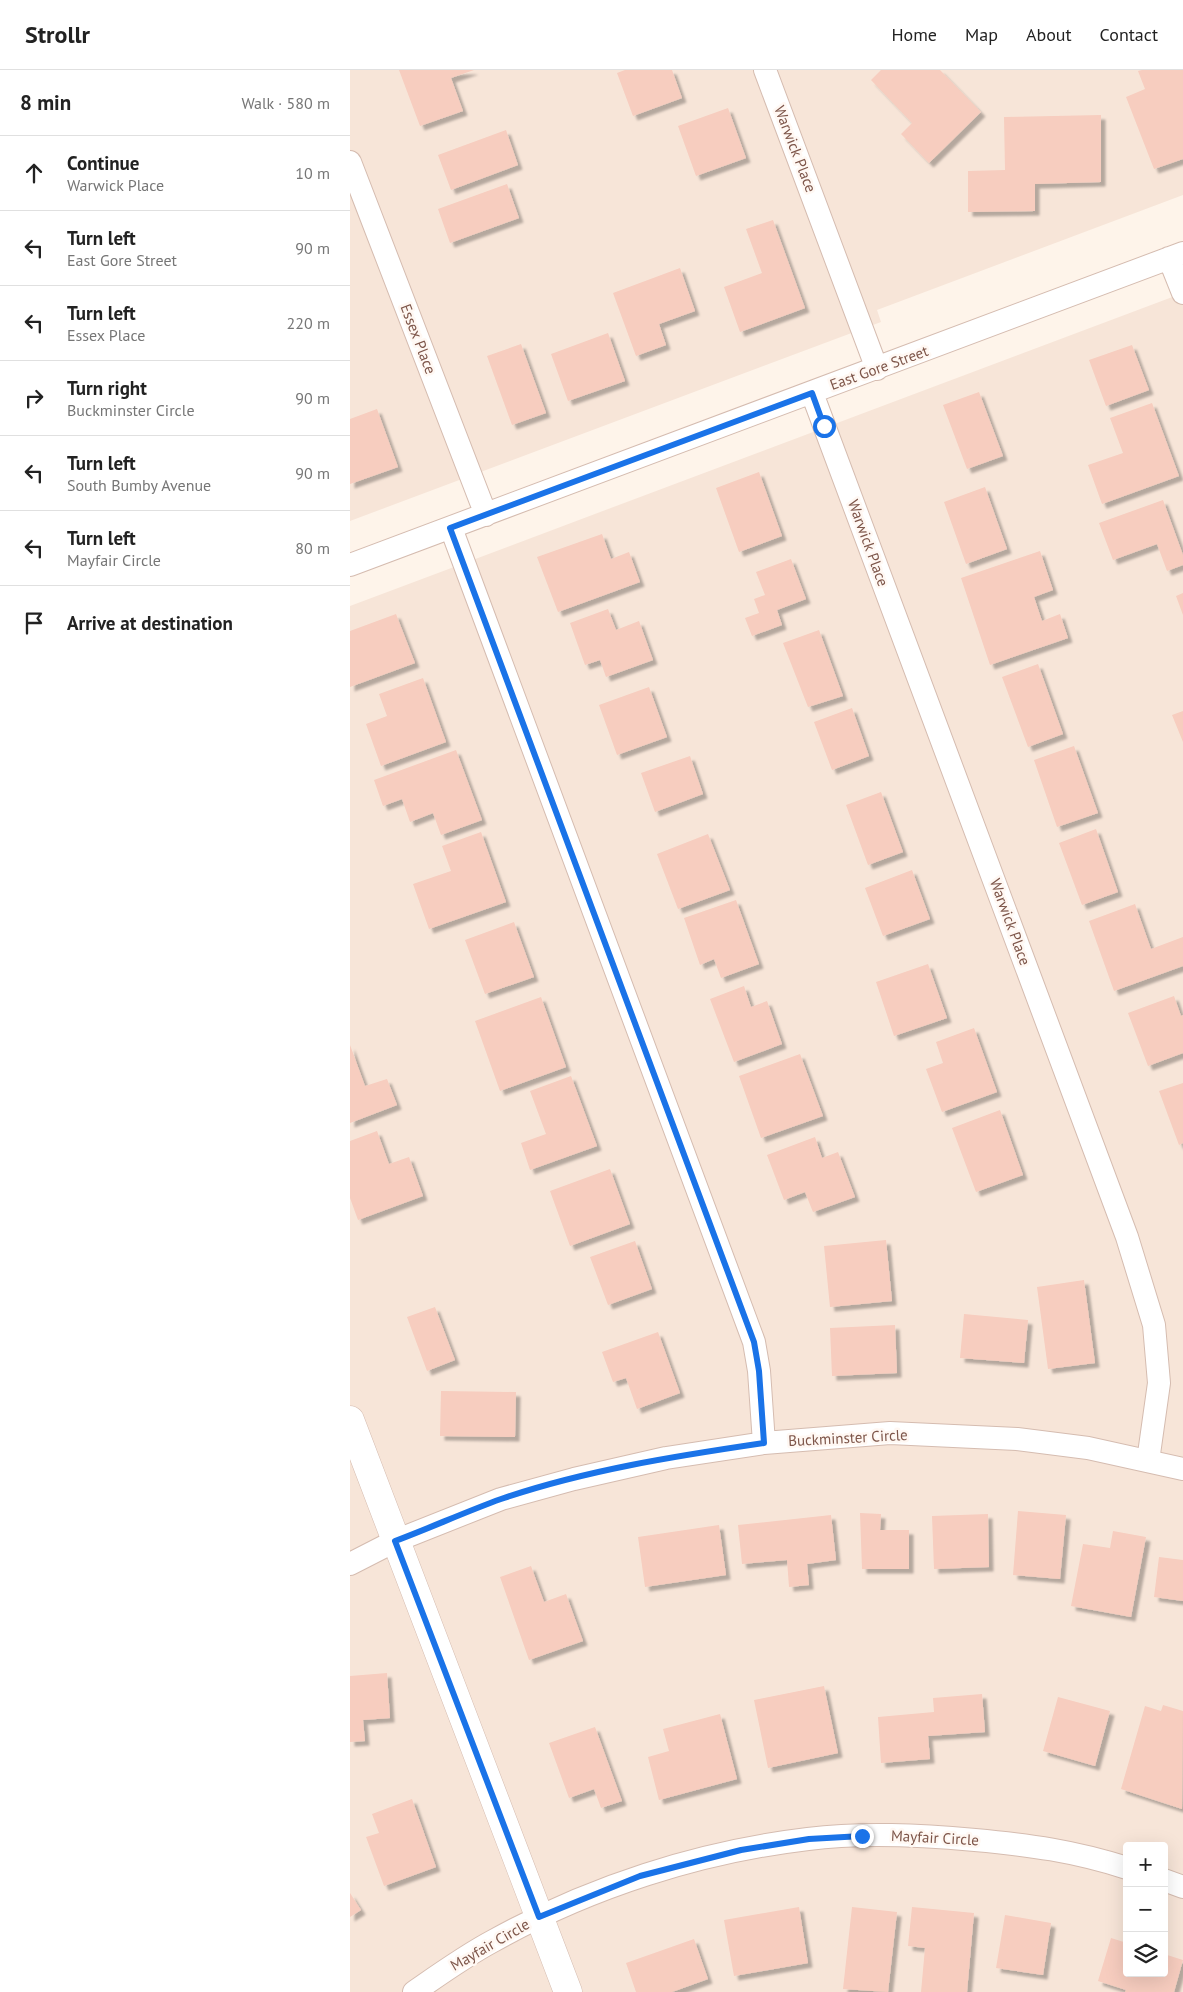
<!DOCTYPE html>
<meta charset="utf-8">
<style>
body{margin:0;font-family:"PT Sans",sans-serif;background:#f2f2f2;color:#222}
.controls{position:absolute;right:15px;bottom:15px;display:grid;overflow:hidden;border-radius:5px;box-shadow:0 5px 20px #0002}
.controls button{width:45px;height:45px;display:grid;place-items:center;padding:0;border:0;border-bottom:1px solid #e0e0e0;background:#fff;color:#222;font:25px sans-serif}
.stop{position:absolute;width:15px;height:15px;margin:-11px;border:4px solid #1a73e8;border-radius:50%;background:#fff}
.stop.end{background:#1a73e8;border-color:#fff;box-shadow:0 1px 5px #0008}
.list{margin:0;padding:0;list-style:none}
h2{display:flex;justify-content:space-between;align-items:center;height:65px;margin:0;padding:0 20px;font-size:21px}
h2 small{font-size:16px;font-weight:400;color:#767676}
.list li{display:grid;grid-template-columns:32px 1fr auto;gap:15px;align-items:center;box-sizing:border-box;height:75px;padding:0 20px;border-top:1px solid #e0e0e0}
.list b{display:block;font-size:19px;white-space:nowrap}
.list p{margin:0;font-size:16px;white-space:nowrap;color:#767676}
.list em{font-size:16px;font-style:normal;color:#767676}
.icon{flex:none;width:28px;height:28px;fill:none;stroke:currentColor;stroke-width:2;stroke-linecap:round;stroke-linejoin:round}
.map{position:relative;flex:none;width:833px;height:1922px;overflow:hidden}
header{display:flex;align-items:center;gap:30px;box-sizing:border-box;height:70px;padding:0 25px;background:#fff;border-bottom:1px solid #e0e0e0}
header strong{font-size:24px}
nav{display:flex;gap:28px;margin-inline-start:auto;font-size:18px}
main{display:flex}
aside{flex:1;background:#fff}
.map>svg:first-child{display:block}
.residential{fill:#f7e5d8;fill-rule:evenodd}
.building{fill:#f7cdbf;filter:url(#shadow)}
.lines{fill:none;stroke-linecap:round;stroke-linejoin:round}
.minor-casing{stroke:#d5bcb0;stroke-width:24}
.tertiary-casing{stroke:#d5bcb0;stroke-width:29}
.minor{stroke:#fff;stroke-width:22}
.tertiary{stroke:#fff;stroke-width:28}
.route{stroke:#1a73e8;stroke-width:6}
.labels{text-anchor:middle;stroke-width:5;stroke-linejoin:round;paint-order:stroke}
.street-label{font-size:15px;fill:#7d5549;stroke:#fff8f3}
</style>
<header>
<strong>Strollr</strong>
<nav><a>Home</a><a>Map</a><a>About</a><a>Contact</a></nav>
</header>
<main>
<aside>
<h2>8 min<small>Walk · 580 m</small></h2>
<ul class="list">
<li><svg class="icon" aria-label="ahead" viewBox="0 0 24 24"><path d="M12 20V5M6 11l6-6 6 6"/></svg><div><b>Continue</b><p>Warwick Place</p></div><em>10 m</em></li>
<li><svg class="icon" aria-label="left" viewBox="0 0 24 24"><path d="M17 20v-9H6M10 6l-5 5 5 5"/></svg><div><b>Turn left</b><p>East Gore Street</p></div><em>90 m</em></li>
<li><svg class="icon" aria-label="left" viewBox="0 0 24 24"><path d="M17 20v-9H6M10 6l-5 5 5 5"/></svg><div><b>Turn left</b><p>Essex Place</p></div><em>220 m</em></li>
<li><svg class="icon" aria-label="right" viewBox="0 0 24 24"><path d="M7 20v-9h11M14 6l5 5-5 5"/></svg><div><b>Turn right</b><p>Buckminster Circle</p></div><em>90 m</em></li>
<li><svg class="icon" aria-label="left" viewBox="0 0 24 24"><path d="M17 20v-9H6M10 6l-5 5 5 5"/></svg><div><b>Turn left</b><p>South Bumby Avenue</p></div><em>90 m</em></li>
<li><svg class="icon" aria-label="left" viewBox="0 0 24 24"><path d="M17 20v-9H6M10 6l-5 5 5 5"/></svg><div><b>Turn left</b><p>Mayfair Circle</p></div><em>80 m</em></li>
<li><svg class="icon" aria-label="arrive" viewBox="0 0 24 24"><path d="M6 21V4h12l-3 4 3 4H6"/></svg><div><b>Arrive at destination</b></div></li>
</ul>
</aside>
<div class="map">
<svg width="833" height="1922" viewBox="0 0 833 1922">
<defs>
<filter id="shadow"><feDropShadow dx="4.5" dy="4.5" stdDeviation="1" flood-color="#0004"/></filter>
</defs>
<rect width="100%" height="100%" fill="#fef4ea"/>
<!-- residential -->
<path class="residential" d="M 0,0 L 833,0 L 833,125 L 527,240 L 531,252 L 0,451 Z
M 833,223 L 833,1922 L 0,1922 L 0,536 ZM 777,1776 L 814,1776 L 814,1903 L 777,1903 Z"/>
<!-- building -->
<path class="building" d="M 49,0 L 124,0 L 101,8 L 113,41 L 70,56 Z
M 275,0 L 322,0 L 332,28 L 283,46 L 267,3 Z
M 531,0 L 590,0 L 631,42 L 579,93 L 551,64 L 562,53 L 521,10 Z
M 792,0 L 833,0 L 833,89 L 804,99 L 776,27 L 795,19 L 788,1 Z
M 378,38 L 396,88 L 346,106 L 328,56 Z
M 751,45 L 751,112 L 685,114 L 685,141 L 618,142 L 618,101 L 655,100 L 654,47 Z
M 156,60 L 168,95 L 101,120 L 88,85 Z
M 157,114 L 169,148 L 100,173 L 88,139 Z
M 423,150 L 455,238 L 390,262 L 374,217 L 412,203 L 396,159 Z
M 330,198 L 345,241 L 309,254 L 316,275 L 286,286 L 263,223 Z
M 258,263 L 275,311 L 218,331 L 201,284 Z
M 171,274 L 196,343 L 162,355 L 137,286 Z
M 782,275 L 799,320 L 756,336 L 739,290 Z
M 629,322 L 653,386 L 617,399 L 593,335 Z
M 802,333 L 829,406 L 752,434 L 738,395 L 773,383 L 760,348 Z
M 27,339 L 48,397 L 0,414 L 0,349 Z
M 409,402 L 432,466 L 389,482 L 366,418 Z
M 635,417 L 657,479 L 616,494 L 594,432 Z
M 813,430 L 833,485 L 833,495 L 817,501 L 807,474 L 763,490 L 749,453 Z
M 252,464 L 261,489 L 279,482 L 290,512 L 208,542 L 187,487 Z
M 690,481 L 703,520 L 684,527 L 692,551 L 710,544 L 718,568 L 640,595 L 611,508 Z
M 441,489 L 456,529 L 427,540 L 432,555 L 402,566 L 395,548 L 409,543 L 404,529 L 415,525 L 406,502 Z
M 833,523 L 833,545 L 826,526 Z
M 258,539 L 266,560 L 289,551 L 303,590 L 256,607 L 250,590 L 235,595 L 220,553 Z
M 46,544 L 65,593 L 0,617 L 0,561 Z
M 469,560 L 493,626 L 458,637 L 433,573 Z
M 688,594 L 713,664 L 678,677 L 652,607 Z
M 73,608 L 96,672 L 31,696 L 16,654 L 37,646 L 29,624 Z
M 299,617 L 317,667 L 267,685 L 249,635 Z
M 502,638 L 519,686 L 482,700 L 464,652 Z
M 833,641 L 833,672 L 822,645 Z
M 724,676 L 748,743 L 707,757 L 684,690 Z
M 106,680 L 132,750 L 91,765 L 83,743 L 60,752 L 52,729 L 33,736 L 24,710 Z
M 340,686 L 353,724 L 305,742 L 291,703 Z
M 531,722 L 553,782 L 518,795 L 496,735 Z
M 746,759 L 768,822 L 732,835 L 709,773 Z
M 131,762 L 156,832 L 79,859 L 63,814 L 101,801 L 92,776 Z
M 358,764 L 380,820 L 328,839 L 307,784 Z
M 562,800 L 580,849 L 533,866 L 515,818 Z
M 386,830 L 409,894 L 371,908 L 364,889 L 350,895 L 334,848 Z
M 785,834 L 801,879 L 833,867 L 833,896 L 764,921 L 739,851 Z
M 164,852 L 184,907 L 135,924 L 115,870 Z
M 578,894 L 597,948 L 544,966 L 526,912 Z
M 394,916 L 401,937 L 417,931 L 432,974 L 384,992 L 360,929 Z
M 824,926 L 831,946 L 833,945 L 833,983 L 798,996 L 778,943 Z
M 191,927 L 216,997 L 150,1021 L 125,951 Z
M 624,958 L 647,1022 L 592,1042 L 576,999 L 593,993 L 586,972 Z
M 0,975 L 15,1016 L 37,1009 L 47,1035 L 0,1053 Z
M 450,984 L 473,1046 L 411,1068 L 389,1006 Z
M 221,1006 L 247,1076 L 180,1100 L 171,1073 L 196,1064 L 180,1021 Z
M 833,1013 L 833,1073 L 829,1075 L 809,1021 Z
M 650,1040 L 673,1105 L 626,1122 L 602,1058 Z
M 27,1061 L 39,1094 L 59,1087 L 73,1126 L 8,1150 L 0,1128 L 0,1071 Z
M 465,1067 L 472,1088 L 488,1082 L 505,1127 L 463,1142 L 455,1122 L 434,1130 L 417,1085 Z
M 260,1099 L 280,1154 L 220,1176 L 200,1121 Z
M 536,1170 L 542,1231 L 480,1237 L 474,1176 Z
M 285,1171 L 302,1219 L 258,1235 L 240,1187 Z
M 734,1210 L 745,1293 L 698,1299 L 687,1217 Z
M 85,1237 L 105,1290 L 77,1301 L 57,1247 Z
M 614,1244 L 678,1250 L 674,1293 L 610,1288 Z
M 545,1255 L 547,1303 L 482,1306 L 480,1258 Z
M 308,1262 L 330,1323 L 287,1339 L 276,1308 L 263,1312 L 252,1282 Z
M 91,1321 L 166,1322 L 165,1367 L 90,1366 Z
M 668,1441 L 716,1445 L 710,1509 L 663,1505 Z
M 510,1443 L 531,1444 L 530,1460 L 559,1460 L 559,1499 L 512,1499 Z
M 638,1444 L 639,1497 L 584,1499 L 582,1446 Z
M 481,1445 L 486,1490 L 457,1494 L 459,1515 L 439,1517 L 437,1490 L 392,1494 L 388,1455 Z
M 369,1455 L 376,1505 L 295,1517 L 288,1467 Z
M 763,1461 L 796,1467 L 781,1547 L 721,1536 L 733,1474 L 760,1478 Z
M 809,1487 L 833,1490 L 833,1531 L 804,1527 Z
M 181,1496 L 194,1532 L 216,1524 L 233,1571 L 179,1590 L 150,1507 Z
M 37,1603 L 40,1648 L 13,1650 L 15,1671 L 0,1672 L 0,1606 Z
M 474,1616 L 488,1683 L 418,1698 L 404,1630 Z
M 632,1624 L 635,1662 L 578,1666 L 580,1689 L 531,1693 L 528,1647 L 584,1642 L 583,1628 Z
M 708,1627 L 760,1641 L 745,1696 L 693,1681 Z
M 813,1635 L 833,1641 L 832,1739 L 771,1719 L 795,1636 L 811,1641 Z
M 370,1644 L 387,1709 L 309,1730 L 298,1687 L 319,1681 L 313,1659 Z
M 245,1657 L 272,1731 L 251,1738 L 244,1719 L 219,1728 L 199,1673 Z
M 62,1729 L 86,1797 L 34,1816 L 16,1767 L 29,1763 L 22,1744 Z
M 0,1823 L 11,1840 L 0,1847 Z
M 449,1837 L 458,1893 L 384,1906 L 374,1850 Z
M 502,1837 L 547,1842 L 538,1922 L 493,1919 Z
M 562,1837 L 624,1843 L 617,1922 L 571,1922 L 575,1878 L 558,1876 Z
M 655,1845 L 701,1853 L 693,1905 L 646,1898 Z
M 761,1868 L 777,1873 L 777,1903 L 814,1903 L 814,1884 L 833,1890 L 824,1922 L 775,1922 L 776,1920 L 748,1911 Z
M 344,1869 L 358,1909 L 322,1922 L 286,1922 L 276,1893 Z"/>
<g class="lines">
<!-- minor casing -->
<g class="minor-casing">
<path id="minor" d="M 415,0 L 527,299
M 0,92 L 136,445
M 819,188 L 833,223
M 462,323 L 777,1167 L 804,1255 L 809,1313 L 798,1391
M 101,458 L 404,1272 L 409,1301 L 414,1373
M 0,495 L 833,183
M 0,1494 L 45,1471 L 151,1429 L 224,1409 L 316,1388 L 414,1373 L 540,1363 L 667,1369 L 738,1378 L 833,1399
M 814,1810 L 833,1817
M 64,1922 C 90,1904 115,1886 143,1871 C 240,1817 349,1782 458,1769 C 513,1762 570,1765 625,1770 C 680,1775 724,1781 777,1798"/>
</g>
<!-- tertiary casing -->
<g class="tertiary-casing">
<path id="tertiary" d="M 0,1350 L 218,1922"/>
</g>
<!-- minor -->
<use href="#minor" class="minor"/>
<!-- tertiary -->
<use href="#tertiary" class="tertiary"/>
</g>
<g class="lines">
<!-- route -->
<path class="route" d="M 474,356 L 462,323 L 100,458 L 404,1272 L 409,1301 L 414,1373 C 326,1386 236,1400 151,1429 C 115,1442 80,1458 45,1471 L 189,1847 L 290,1806 L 391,1780 L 459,1769 L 512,1766"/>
</g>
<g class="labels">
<!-- street labels -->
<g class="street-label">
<text transform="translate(445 79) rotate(69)" y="5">Warwick Place</text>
<text transform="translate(68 269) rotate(69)" y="5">Essex Place</text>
<text transform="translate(529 298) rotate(-20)" y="5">East Gore Street</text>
<text transform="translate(518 473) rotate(70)" y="5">Warwick Place</text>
<text transform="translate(660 852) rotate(70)" y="5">Warwick Place</text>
<text transform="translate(498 1368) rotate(-3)" y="5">Buckminster Circle</text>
<text transform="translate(585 1768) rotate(3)" y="5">Mayfair Circle</text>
<text transform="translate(140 1875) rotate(-30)" y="5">Mayfair Circle</text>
</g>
</g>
</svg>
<div class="controls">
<button>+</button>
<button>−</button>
<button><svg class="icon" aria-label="layers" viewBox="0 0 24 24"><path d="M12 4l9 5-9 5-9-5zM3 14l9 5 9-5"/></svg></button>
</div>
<div class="stop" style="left:474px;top:356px"></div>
<div class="stop end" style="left:512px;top:1766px"></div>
</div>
</main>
